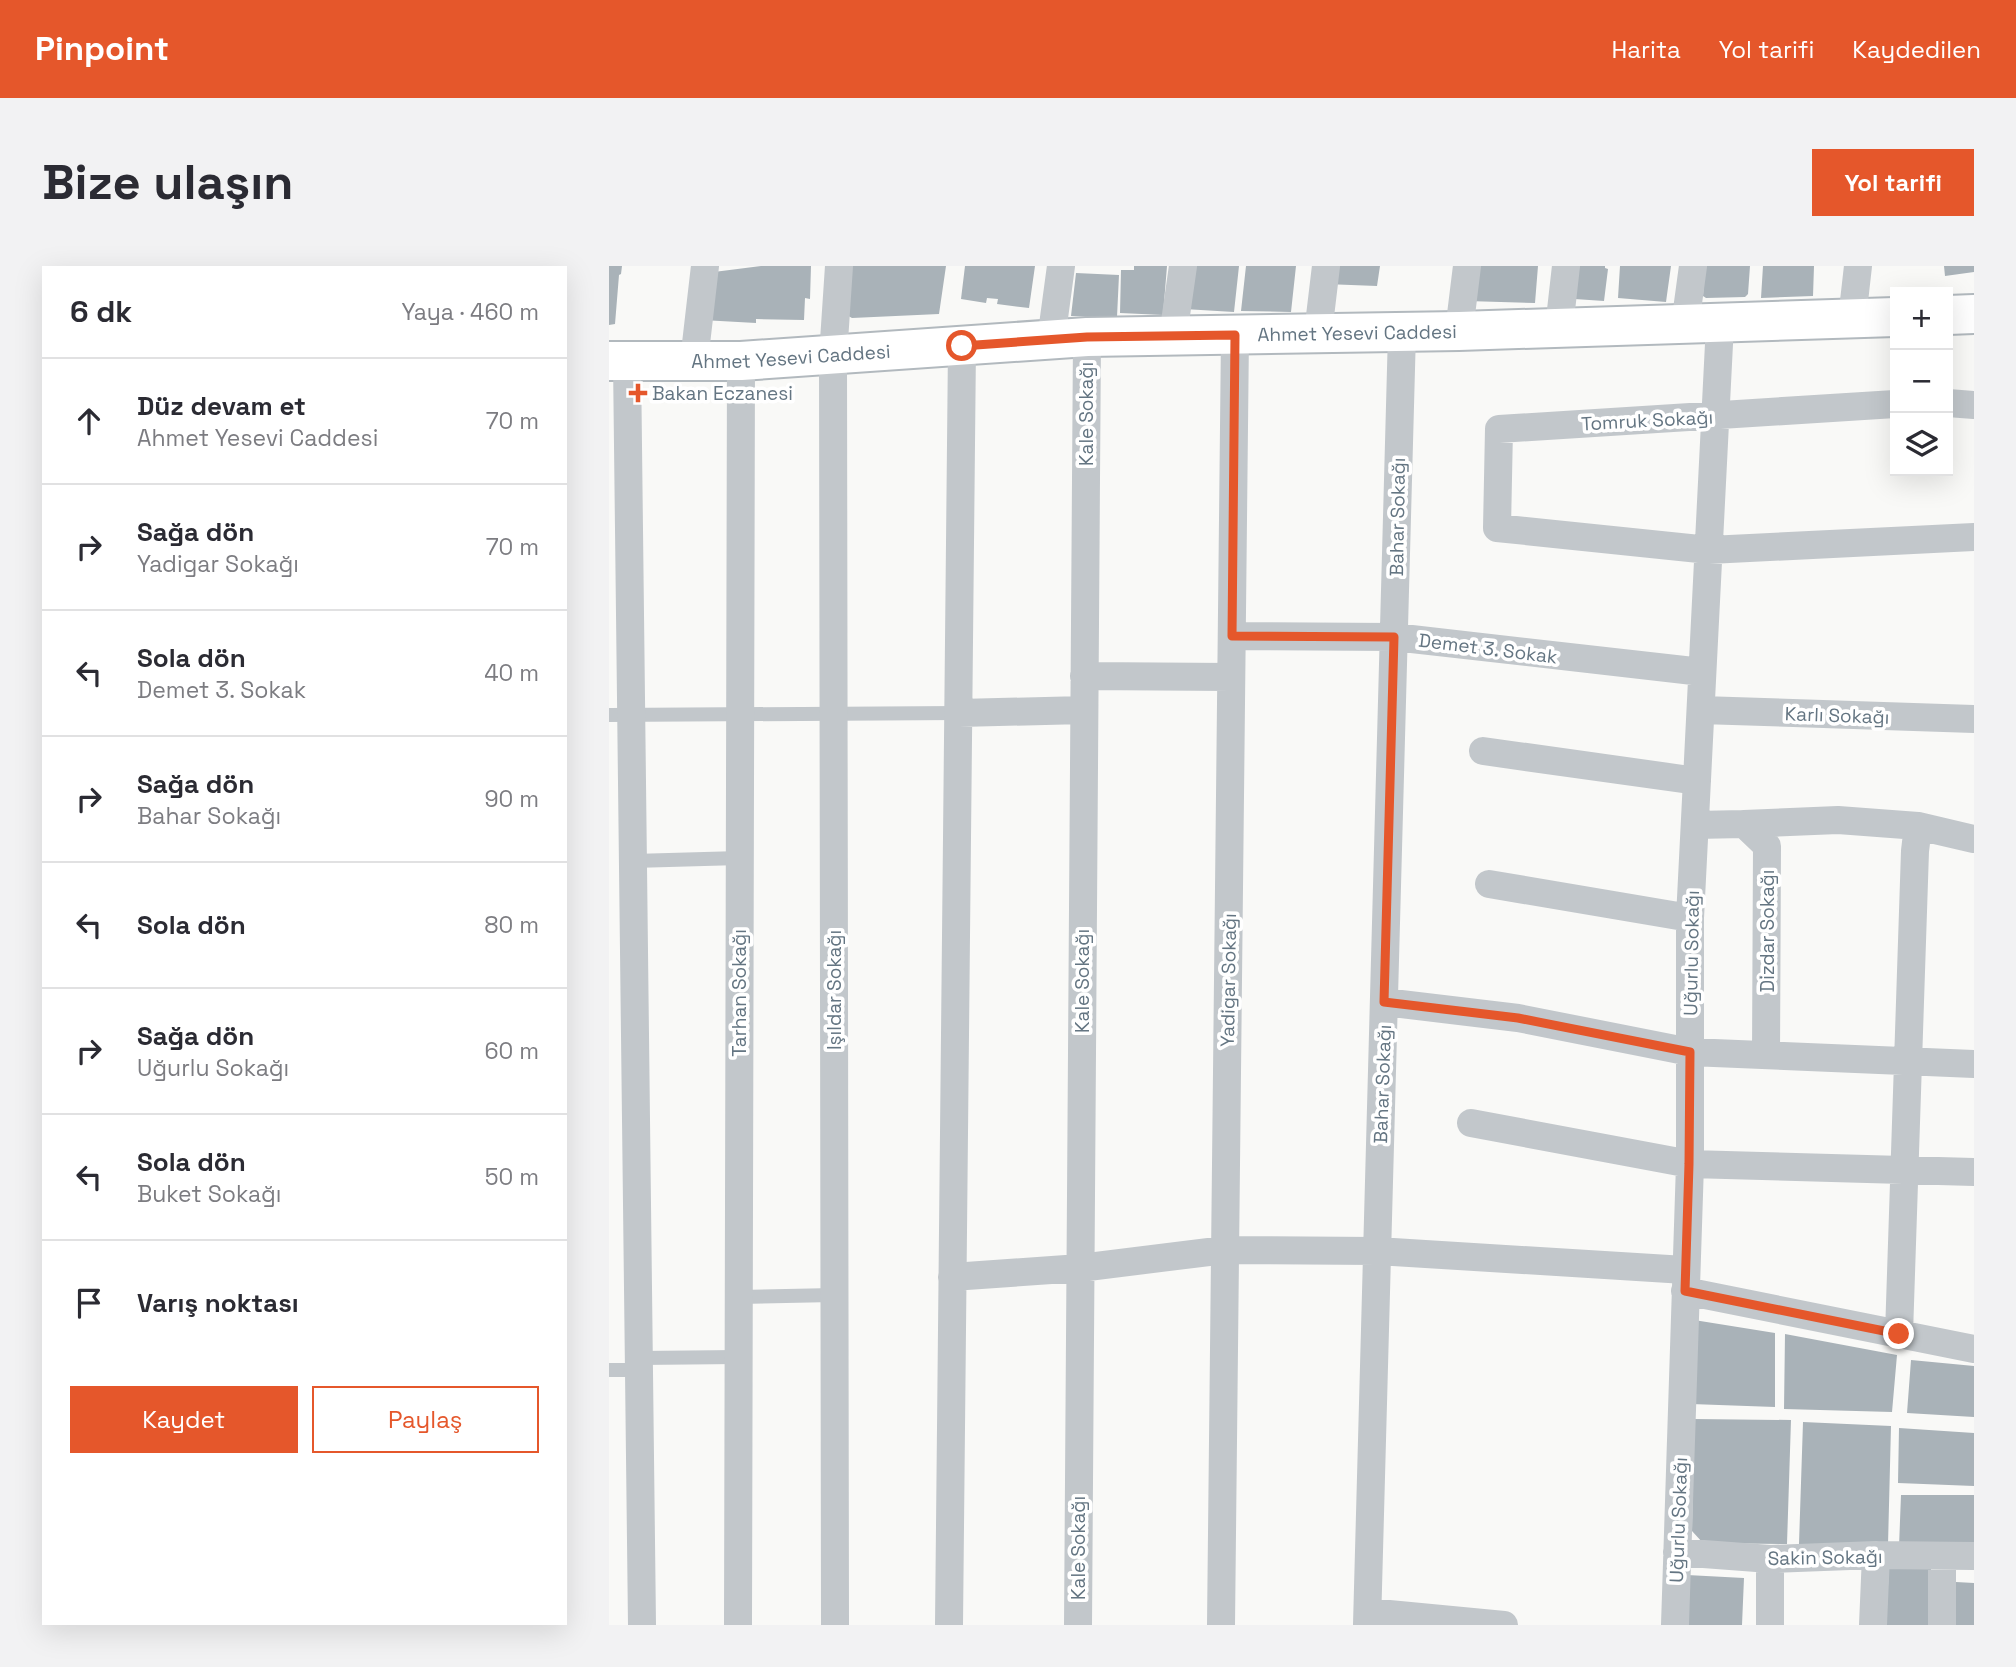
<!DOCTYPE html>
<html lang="tr">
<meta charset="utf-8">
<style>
body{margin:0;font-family:"Space Grotesk",sans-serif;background:#f2f2f3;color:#2b2b33}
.controls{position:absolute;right:21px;top:21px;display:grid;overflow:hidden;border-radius:0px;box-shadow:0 7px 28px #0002}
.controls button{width:63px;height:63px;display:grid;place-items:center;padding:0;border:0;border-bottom:2px solid #e1e1e2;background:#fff;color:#2b2b33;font:35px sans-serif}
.stop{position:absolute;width:21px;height:21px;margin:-16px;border:5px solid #e5572b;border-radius:50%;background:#fff}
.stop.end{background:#e5572b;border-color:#fff;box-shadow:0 2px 7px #0008}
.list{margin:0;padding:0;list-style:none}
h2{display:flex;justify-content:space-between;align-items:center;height:91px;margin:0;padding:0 28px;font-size:30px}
h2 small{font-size:23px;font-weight:400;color:#7c7c81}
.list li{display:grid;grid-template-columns:46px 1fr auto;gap:21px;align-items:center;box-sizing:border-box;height:126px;padding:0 28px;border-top:2px solid #e1e1e2}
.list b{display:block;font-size:26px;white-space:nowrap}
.list p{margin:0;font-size:23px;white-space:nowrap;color:#7c7c81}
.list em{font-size:23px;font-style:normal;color:#7c7c81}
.actions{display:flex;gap:14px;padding:21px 28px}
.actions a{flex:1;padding:16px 0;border:2px solid #e5572b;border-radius:0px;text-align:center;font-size:24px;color:#e5572b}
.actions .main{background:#e5572b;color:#fff}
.icon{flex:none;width:38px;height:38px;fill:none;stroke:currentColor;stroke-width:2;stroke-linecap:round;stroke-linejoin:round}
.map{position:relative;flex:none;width:1365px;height:1359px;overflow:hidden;border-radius:0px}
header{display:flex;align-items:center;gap:42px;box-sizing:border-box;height:98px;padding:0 35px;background:#e5572b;color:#fff}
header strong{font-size:33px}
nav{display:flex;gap:38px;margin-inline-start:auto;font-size:24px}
.intro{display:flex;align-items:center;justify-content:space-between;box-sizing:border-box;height:168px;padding:0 42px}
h1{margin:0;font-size:49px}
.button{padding:18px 32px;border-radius:0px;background:#e5572b;color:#fff;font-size:24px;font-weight:700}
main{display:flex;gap:42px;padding:0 42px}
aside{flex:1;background:#fff;border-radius:0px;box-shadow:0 7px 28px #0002}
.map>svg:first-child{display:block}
.building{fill:#a9b2b8}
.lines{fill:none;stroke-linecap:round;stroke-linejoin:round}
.secondary-casing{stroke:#b2b9be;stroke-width:42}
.lane{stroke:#c2c7cb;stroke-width:14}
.street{stroke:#c2c7cb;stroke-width:28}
.secondary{stroke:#fff;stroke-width:38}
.route{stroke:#e5572b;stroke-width:9}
.poi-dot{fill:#e5572b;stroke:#fff;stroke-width:2.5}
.labels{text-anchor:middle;stroke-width:7;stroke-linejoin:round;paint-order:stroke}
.street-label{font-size:19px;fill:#647582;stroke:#fff}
.poi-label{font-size:19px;fill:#647582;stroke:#fff;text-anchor:start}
</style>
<header>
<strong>Pinpoint</strong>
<nav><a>Harita</a><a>Yol tarifi</a><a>Kaydedilen</a></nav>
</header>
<div class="intro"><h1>Bize ulaşın</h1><a class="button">Yol tarifi</a></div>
<main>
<aside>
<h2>6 dk<small>Yaya · 460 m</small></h2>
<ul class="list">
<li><svg class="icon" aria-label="ahead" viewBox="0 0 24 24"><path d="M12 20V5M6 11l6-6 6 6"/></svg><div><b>Düz devam et</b><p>Ahmet Yesevi Caddesi</p></div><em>70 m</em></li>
<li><svg class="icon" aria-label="right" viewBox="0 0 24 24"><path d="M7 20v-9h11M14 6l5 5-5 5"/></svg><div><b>Sağa dön</b><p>Yadigar Sokağı</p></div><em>70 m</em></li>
<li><svg class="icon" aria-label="left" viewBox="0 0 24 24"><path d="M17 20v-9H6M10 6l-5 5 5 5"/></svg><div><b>Sola dön</b><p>Demet 3. Sokak</p></div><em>40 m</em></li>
<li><svg class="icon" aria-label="right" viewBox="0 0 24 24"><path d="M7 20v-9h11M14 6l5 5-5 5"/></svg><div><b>Sağa dön</b><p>Bahar Sokağı</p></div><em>90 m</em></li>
<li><svg class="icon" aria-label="left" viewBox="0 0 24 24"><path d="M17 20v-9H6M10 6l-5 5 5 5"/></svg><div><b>Sola dön</b></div><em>80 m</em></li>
<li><svg class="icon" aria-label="right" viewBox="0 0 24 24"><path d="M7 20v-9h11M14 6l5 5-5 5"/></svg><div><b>Sağa dön</b><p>Uğurlu Sokağı</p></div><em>60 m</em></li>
<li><svg class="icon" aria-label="left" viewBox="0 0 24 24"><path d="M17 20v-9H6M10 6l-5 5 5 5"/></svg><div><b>Sola dön</b><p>Buket Sokağı</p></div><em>50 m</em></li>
<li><svg class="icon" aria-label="arrive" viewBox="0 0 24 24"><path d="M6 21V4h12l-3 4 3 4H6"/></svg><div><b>Varış noktası</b></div></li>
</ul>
<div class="actions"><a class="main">Kaydet</a><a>Paylaş</a></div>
</aside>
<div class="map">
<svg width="1365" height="1359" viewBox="0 0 1365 1359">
<rect width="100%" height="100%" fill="#f9f9f7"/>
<!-- building -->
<path class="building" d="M 0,0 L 13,0 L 12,8 L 10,9 L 6,58 L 0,59 Z
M 152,0 L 202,0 L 201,33 L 196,32 L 195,54 L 147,53 L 147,57 L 93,54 L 97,7 Z
M 238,0 L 337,0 L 330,48 L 243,52 L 232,46 Z
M 356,0 L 426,0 L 420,42 L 388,38 L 389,33 L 378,32 L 377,37 L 352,33 Z
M 525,0 L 558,0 L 554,49 L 511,47 L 512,4 L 525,4 Z
M 581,0 L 630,0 L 625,46 L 575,43 Z
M 637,0 L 687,0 L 682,46 L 632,45 Z
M 719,0 L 771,0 L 768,20 L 716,18 Z
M 861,0 L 929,0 L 926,37 L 858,35 Z
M 954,0 L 996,0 L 996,2 L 999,3 L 995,35 L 951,32 Z
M 1011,0 L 1062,0 L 1057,36 L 1009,32 Z
M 1096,0 L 1141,0 L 1139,28 L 1136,31 L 1097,32 L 1094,30 Z
M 1154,0 L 1205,0 L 1204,30 L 1152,32 Z
M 1335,0 L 1365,0 L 1365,6 L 1336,10 Z
M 467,7 L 510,9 L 508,51 L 462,50 Z
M 1085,1054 L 1166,1067 L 1166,1141 L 1082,1138 Z
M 1176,1068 L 1288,1089 L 1283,1146 L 1175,1143 Z
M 1302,1094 L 1365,1100 L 1365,1151 L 1298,1147 Z
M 1085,1153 L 1182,1154 L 1178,1278 L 1094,1277 L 1083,1265 Z
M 1194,1156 L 1282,1160 L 1279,1279 L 1190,1278 Z
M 1290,1162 L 1365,1167 L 1365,1220 L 1289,1217 Z
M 1292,1229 L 1365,1229 L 1365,1282 L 1290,1281 Z
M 1322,1299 L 1322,1359 L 1277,1359 L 1280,1301 Z
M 1078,1309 L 1135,1312 L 1133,1359 L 1076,1359 Z
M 1347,1316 L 1365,1317 L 1365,1359 L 1346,1359 Z"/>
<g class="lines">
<!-- secondary casing -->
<g class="secondary-casing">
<g id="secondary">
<path d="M 1339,49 L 1365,48"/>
<path id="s1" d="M 0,95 L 132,95 L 478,71 L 850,65 L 1286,51"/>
</g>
</g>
<!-- lane -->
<path class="lane" d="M 0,449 L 350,447
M 24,595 L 131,592
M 130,1031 L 225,1029
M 30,1092 L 129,1091
M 0,1104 L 31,1104"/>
<!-- street -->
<path class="street" d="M 1243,53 L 1249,0
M 1076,59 L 1084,0
M 950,62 L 957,0
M 850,65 L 858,0
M 709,67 L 717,0
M 564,70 L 574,0
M 442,74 L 452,0
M 18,95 L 33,1359
M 85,95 L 96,0
M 1339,137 L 1365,139
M 1286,138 L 890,163 L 888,262 L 1100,284 L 1365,271
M 623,370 L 785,371 L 1093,406
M 475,410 L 622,411
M 1092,444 L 1365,453
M 350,447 L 475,444
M 874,485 L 1088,515
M 1135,558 L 1229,554 L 1309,560 L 1365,573
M 1086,559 L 1135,558 L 1158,580 L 1157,789
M 880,618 L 1081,652
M 775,736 L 909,752 L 1081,786 L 1365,798
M 862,857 L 1081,898 L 1365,906
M 343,1011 L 471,1002 L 616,984 L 768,985 L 1076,1004
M 1076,1025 L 1365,1083
M 1290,1068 L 1306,585 L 1309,560
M 1068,1286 L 1161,1293 L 1267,1289 L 1365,1290
M 759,1346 L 895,1359
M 129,1359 L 132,95
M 226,1359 L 224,90 L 230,0
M 340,1359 L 353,80
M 469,1359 L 478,71
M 612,1359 L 626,69
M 758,1359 L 793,66
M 1066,1359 L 1081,898 L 1081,652 L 1111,58
M 1161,1359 L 1161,1293
M 1264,1359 L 1267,1289
M 1333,1359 L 1333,1290"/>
<!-- secondary -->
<use href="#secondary" class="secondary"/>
</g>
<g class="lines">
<!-- route -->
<path class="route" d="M 353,80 L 478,71 L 626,69 L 623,370 L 785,371 L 775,736 L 909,752 L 1081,786 L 1080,898 L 1076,1025 L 1290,1068"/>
</g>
<!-- markers -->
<path class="poi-dot" d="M25.5 116.5h7v7h7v7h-7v7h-7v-7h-7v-7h7z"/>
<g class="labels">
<!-- street labels -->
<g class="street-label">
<text dy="7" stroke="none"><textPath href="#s1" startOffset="749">Ahmet Yesevi Caddesi</textPath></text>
<text dy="7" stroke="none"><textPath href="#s1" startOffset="182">Ahmet Yesevi Caddesi</textPath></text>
<text transform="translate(477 148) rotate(-90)" y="7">Kale Sokağı</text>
<text transform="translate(1038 154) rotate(-3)" y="7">Tomruk Sokağı</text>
<text transform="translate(788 251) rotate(-89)" y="7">Bahar Sokağı</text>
<text transform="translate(879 382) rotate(7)" y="7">Demet 3. Sokak</text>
<text transform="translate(1228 449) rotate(2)" y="7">Karlı Sokağı</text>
<text transform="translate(1158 665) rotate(-90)" y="7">Dizdar Sokağı</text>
<text transform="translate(1082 687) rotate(-89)" y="7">Uğurlu Sokağı</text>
<text transform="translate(619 714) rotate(-89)" y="7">Yadigar Sokağı</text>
<text transform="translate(473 715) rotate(-90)" y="7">Kale Sokağı</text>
<text transform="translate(225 724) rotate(-90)" y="7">Işıldar Sokağı</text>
<text transform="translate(130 727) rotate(-90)" y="7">Tarhan Sokağı</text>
<text transform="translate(773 818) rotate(-88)" y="7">Bahar Sokağı</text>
<text transform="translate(1069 1254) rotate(-88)" y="7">Uğurlu Sokağı</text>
<text transform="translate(469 1282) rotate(-90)" y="7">Kale Sokağı</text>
<text transform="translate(1216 1291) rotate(-1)" y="7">Sakin Sokağı</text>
</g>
<!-- poi labels -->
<g class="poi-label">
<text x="43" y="134">Bakan Eczanesi</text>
</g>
</g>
</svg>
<div class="controls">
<button>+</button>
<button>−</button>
<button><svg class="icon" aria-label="layers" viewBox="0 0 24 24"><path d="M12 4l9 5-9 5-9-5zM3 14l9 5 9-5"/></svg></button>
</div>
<div class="stop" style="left:353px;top:80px"></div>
<div class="stop end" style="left:1290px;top:1068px"></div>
</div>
</main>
